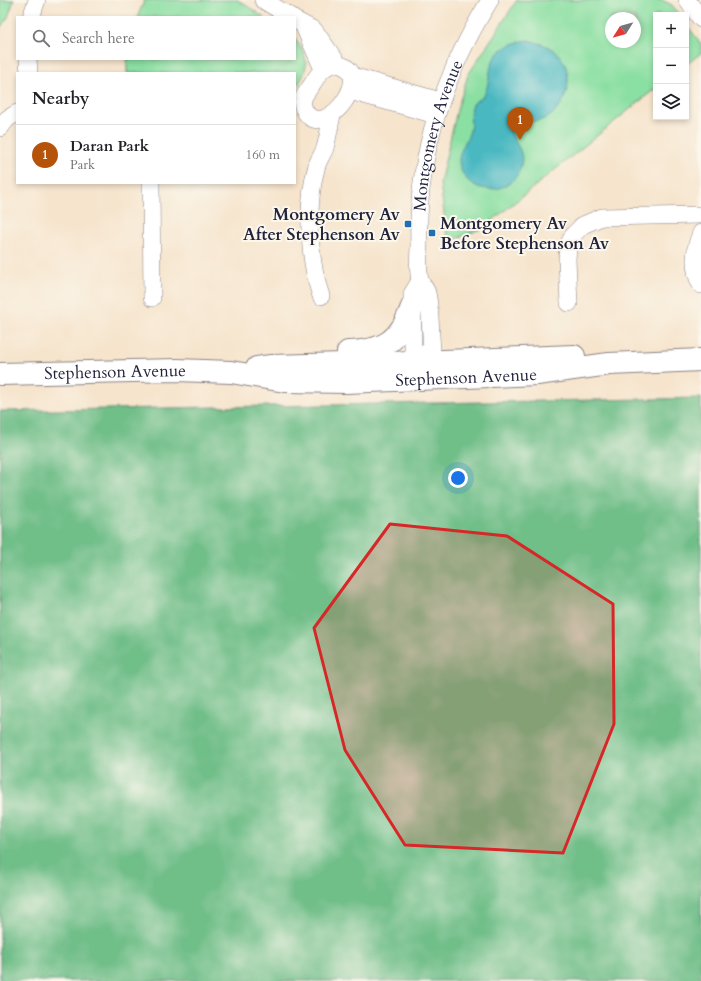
<!DOCTYPE html>
<meta charset="utf-8">
<style>
body{margin:0;font-family:Cardo,serif;background:#f2f2f2;color:#202124}
.controls{position:absolute;right:12px;top:12px;display:grid;overflow:hidden;border-radius:0px;box-shadow:0 2px 6px #0003}
.controls button{width:36px;height:36px;display:grid;place-items:center;padding:0;border:0;border-bottom:1px solid #e0e0e0;background:#fff;color:#202124;font:20px sans-serif}
.compass{position:absolute;left:605px;top:12px;width:36px;height:36px;border-radius:50%;background:#fff;box-shadow:0 2px 6px #0003;rotate:233deg}
.you{position:absolute;left:458px;top:478px;width:14px;height:14px;margin:-10px;border:3px solid #fff;border-radius:50%;background:#1a73e8;box-shadow:0 0 0 6px #1a73e833}
.badge{display:grid;place-items:center;width:26px;height:26px;border-radius:50%;background:#b45309;color:#fff;font-size:13px;font-weight:700}
.pin{position:absolute;translate:-50% -33px;filter:drop-shadow(0 1px 2px #0008)}
.pin::after{content:'';position:absolute;top:21px;width:14px;height:12px;background:inherit;clip-path:polygon(0 0,100% 0,50% 100%)}
.list{margin:0;padding:0;list-style:none}
h2{display:flex;justify-content:space-between;align-items:center;height:52px;margin:0;padding:0 16px;font-size:17px}
h2 small{font-size:13px;font-weight:400;color:#757577}
.list li{display:grid;grid-template-columns:26px 1fr auto;gap:12px;align-items:center;box-sizing:border-box;height:60px;padding:0 16px;border-top:1px solid #e0e0e0}
.list b{display:block;font-size:15px;white-space:nowrap}
.list p{margin:0;font-size:13px;white-space:nowrap;color:#757577}
.list em{font-size:13px;font-style:normal;color:#757577}
.icon{flex:none;width:22px;height:22px;fill:none;stroke:currentColor;stroke-width:2;stroke-linecap:round;stroke-linejoin:round}
.map{position:relative;flex:none;width:701px;height:981px;overflow:hidden}
.search{position:absolute;background:#fff;box-shadow:0 2px 6px #0003;left:16px;top:16px;width:280px;height:44px;display:flex;align-items:center;gap:10px;box-sizing:border-box;padding:0 14px;border-radius:0px;color:#757577;font-size:15px}
.panel{position:absolute;background:#fff;box-shadow:0 2px 6px #0003;left:16px;top:72px;width:280px;height:112px;border-radius:0px}
.map>svg:first-child{display:block}
.green{fill:#8adfa2;stroke:#56806e;fill-rule:evenodd}
.forest{fill:#6fbe88;stroke:#487062}
.water{fill:#4ab8c1;stroke:#366d7e}
.lines{fill:none;stroke-linecap:round;stroke-linejoin:round}
.minor-casing{stroke:#8c8384;stroke-width:18}
.major-casing{stroke:#8c8384;stroke-width:24}
.minor{stroke:#fff;stroke-width:17}
.major{stroke:#fff;stroke-width:22}
.marked{fill:#d62828;fill-opacity:0.2;stroke:#d62828;stroke-width:3;stroke-linejoin:round}
.poi-dot{fill:#1f6fb2;stroke:#fbf7ec;stroke-width:1.5}
.labels{text-anchor:middle;stroke-width:4;stroke-linejoin:round;paint-order:stroke}
.street-label{font-size:17px;fill:#22223b;stroke:#fbf7ec}
.poi-label{font-size:17px;font-weight:bold;fill:#22223b;stroke:#fbf7ec;text-anchor:end}
</style>
<div class="map">
<svg width="701" height="981" viewBox="0 0 701 981">
<rect width="100%" height="100%" fill="#fbf7ec"/>
<filter id="ink" filterUnits="userSpaceOnUse"><feTurbulence type="fractalNoise" baseFrequency=".025" numOctaves="2"/><feDisplacementMap in="SourceGraphic" scale="8" xChannelSelector="R" yChannelSelector="G"/><feConvolveMatrix kernelMatrix="1 2 1 2 8 2 1 2 1" color-interpolation-filters="sRGB"/></filter>
<filter id="wash" filterUnits="userSpaceOnUse"><feTurbulence type="fractalNoise" baseFrequency=".012" numOctaves="4" result="noise"/><feDisplacementMap in="SourceGraphic" scale="16" xChannelSelector="R" yChannelSelector="G"/><feGaussianBlur stdDeviation="0.9" result="paint"/><feColorMatrix in="noise" values="0 0 0 0 0 0 0 0 0 0 0 0 0 0 0 0 0 1.4 0 .05"/><feComposite in="paint" operator="in"/></filter>
<g filter="url(#wash)">
<rect width="100%" height="100%" fill="#f6e4cc"/>
<!-- green -->
<path class="green" d="M 0,0 L 14,0 L 8,17 L 0,28 Z
M 145,0 L 238,0 L 264,17 L 137,17 Z
M 517,0 L 662,0 L 672,5 L 679,15 L 656,15 L 656,88 L 483,228 L 448,242 L 440,183 L 457,110 L 468,75 ZM 611,18 L 635,18 L 635,42 L 611,42 Z
M 686,24 L 701,44 L 701,53 L 686,65 Z
M 295,39 C 309,57 310,70 295,88 L 295,73 L 127,73 L 127,59 L 295,59 Z"/>
<!-- forest -->
<path class="forest" d="M 701,398 L 701,981 L 0,981 L 0,411 Z"/>
<!-- water -->
<path class="water" d="M 528,40 C 539,43 548,45 556,52 C 579,72 567,116 537,121 C 529,122 520,121 512,120 C 512,123 510,129 511,132 C 514,144 525,149 521,166 C 512,199 462,196 459,161 C 459,149 468,141 470,130 C 472,121 468,112 474,103 C 477,99 483,98 485,93 C 491,79 487,66 498,53 C 506,45 517,42 528,40 Z"/>
</g>
<g filter="url(#ink)">
<g class="lines">
<!-- minor casing -->
<g class="minor-casing">
<g id="minor">
<path d="M 263,0 L 291,17"/>
<path d="M 687,0 L 701,19"/>
<path d="M 31,17 L 37,0"/>
<path d="M 295,20 L 314,30 L 338,64"/>
<path d="M 305,29 L 323,69"/>
<path d="M 28,59 L 29,73"/>
<path d="M 334,64 C 382,67 323,145 305,111 C 299,101 305,94 311,86 C 317,77 322,66 334,64 Z"/>
<path d="M 352,76 L 440,101"/>
<path d="M 350,91 L 436,115"/>
<path d="M 0,128 L 7,119 L 17,113"/>
<path d="M 151,183 L 152,298"/>
<path d="M 701,233 C 694,249 692,269 701,285"/>
<path d="M 420,281 L 412,294 L 413,347 L 418,362 L 426,366"/>
<path d="M 321,296 C 308,258 306,203 317,165 C 319,159 323,154 325,148 C 328,137 330,125 332,114"/>
<path d="M 569,303 L 567,260 L 568,245 L 574,234 L 583,225 L 602,217 L 701,215"/>
<path id="s1" d="M 412,366 L 432,348 C 430,331 431,309 427,293 C 426,288 421,285 420,280 C 417,269 419,255 419,244 C 416,156 444,74 490,0"/>
</g>
</g>
<!-- major casing -->
<g class="major-casing">
<g id="major">
<path d="M 348,352 C 384,351 400,341 412,307"/>
<path d="M 257,368 L 271,366 L 418,362 L 574,356"/>
<path id="s2" d="M 0,374 L 177,370 L 231,372 L 285,381 L 346,382 L 537,374 L 609,364 L 701,360"/>
</g>
</g>
<!-- minor -->
<use href="#minor" class="minor"/>
<!-- major -->
<use href="#major" class="major"/>
</g>
</g>
<!-- marked area -->
<path class="marked" d="M 390,524 L 507,536 L 613,604 L 614,724 L 563,853 L 405,845 L 345,750 L 314,628 Z"/>
<!-- markers -->
<g class="poi-dot">
<rect x="404" y="220" width="8" height="8" rx="2"/>
<rect x="428" y="229" width="8" height="8" rx="2"/>
</g>
<g class="labels">
<!-- street labels -->
<g class="street-label">
<text dy="6" stroke="none"><textPath href="#s1" startOffset="244">Montgomery Avenue</textPath></text>
<text dy="6" stroke="none"><textPath href="#s2" startOffset="115">Stephenson Avenue</textPath></text>
<text dy="6" stroke="none"><textPath href="#s2" startOffset="467">Stephenson Avenue</textPath></text>
</g>
<!-- poi labels -->
<g class="poi-label">
<text x="400" y="220">Montgomery Av<tspan x="400" dy="20">After Stephenson Av</tspan></text>
<text x="440" y="229" text-anchor="start">Montgomery Av<tspan x="440" dy="20">Before Stephenson Av</tspan></text>
</g>
</g>
</svg>
<div class="controls">
<button>+</button>
<button>−</button>
<button><svg class="icon" aria-label="layers" viewBox="0 0 24 24"><path d="M12 4l9 5-9 5-9-5zM3 14l9 5 9-5"/></svg></button>
</div>
<svg class="compass" viewBox="-18 -18 36 36"><path d="M0-13l5 13h-10z" fill="#e53935"/><path d="M0 13l5-13h-10z" fill="#757577"/></svg>
<div class="you"></div>
<div class="pin badge" style="left:520px;top:140px">1</div>
<div class="search"><svg class="icon" aria-label="search" viewBox="0 0 24 24"><circle cx="10" cy="10" r="6"/><path d="M15 15l6 6"/></svg>Search here</div>
<section class="panel">
<h2>Nearby<small></small></h2>
<ul class="list">
<li><span class="badge">1</span><div><b>Daran Park</b><p>Park</p></div><em>160 m</em></li>
</ul>
</section>
</div>
